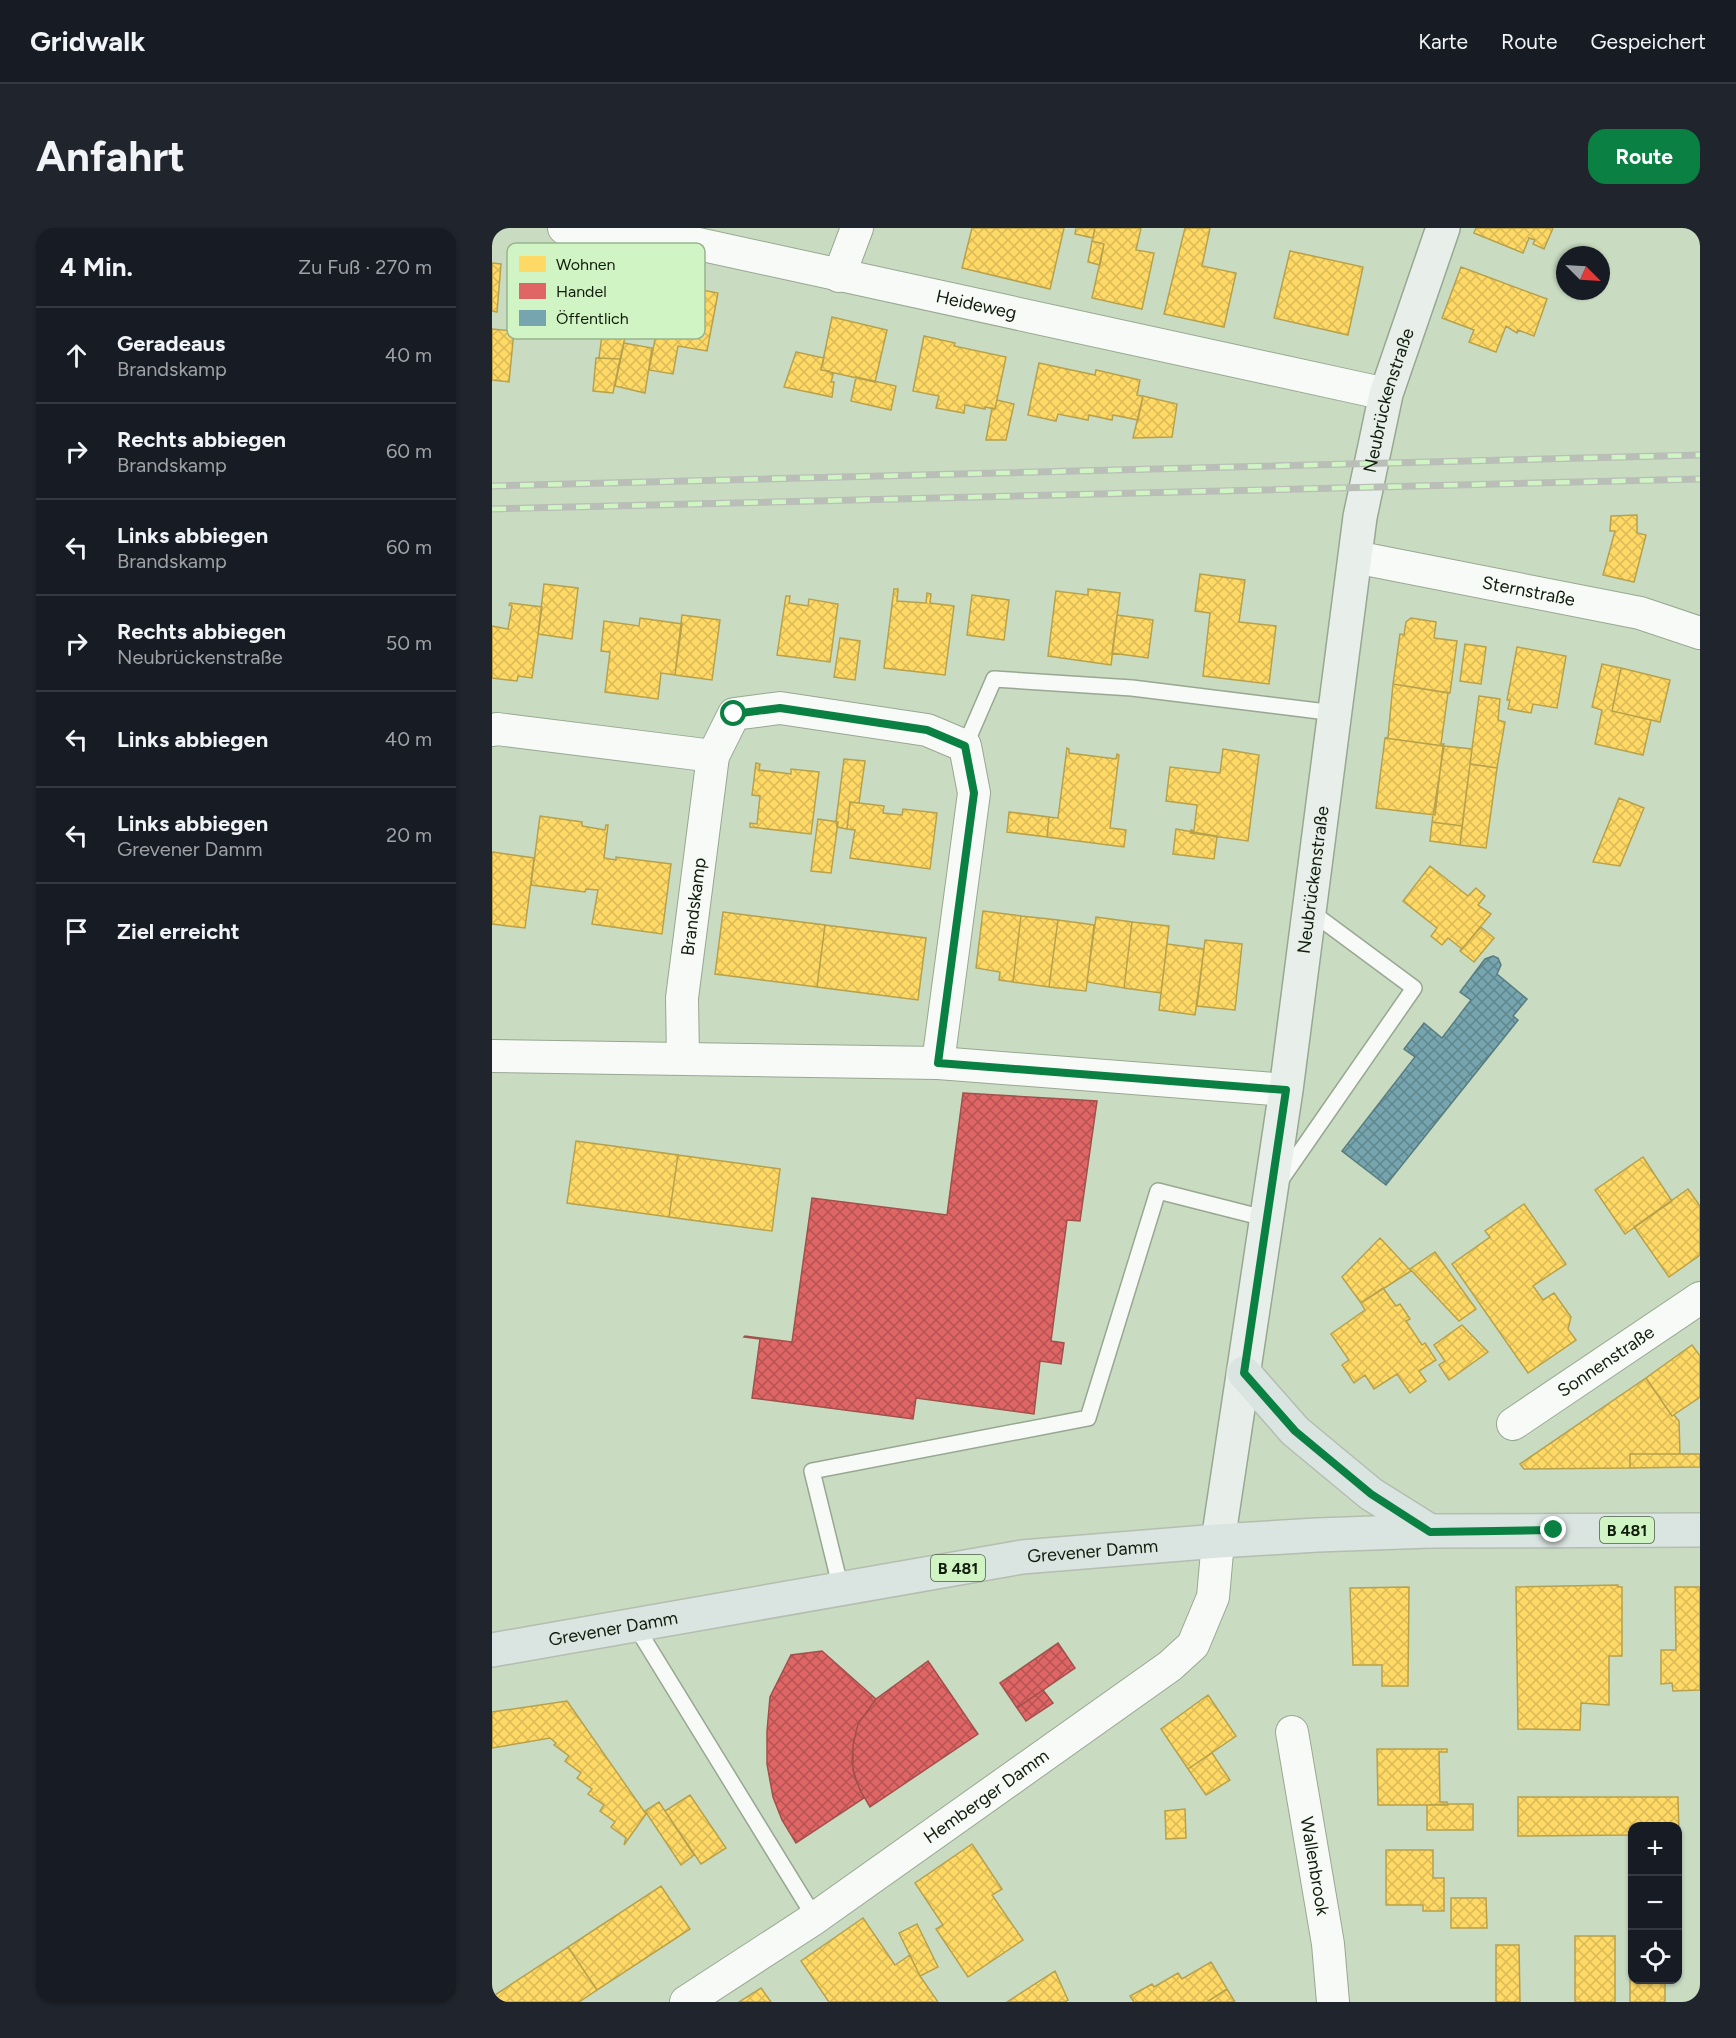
<!DOCTYPE html>
<html lang="de">
<meta charset="utf-8">
<style>
body{margin:0;font-family:Figtree,sans-serif;background:#20242c;color:#f1f3f6}
.controls{position:absolute;right:18px;bottom:18px;display:grid;overflow:hidden;border-radius:12px;box-shadow:0 2px 4px #0004}
.controls button{width:54px;height:54px;display:grid;place-items:center;padding:0;border:0;border-bottom:2px solid #363941;background:#171b24;color:#f1f3f6;font:30px sans-serif}
.compass{position:absolute;left:1064px;top:18px;width:54px;height:54px;border-radius:50%;background:#171b24;box-shadow:0 2px 4px #0004;rotate:114deg}
.stop{position:absolute;width:18px;height:18px;margin:-14px;border:4px solid #0b8043;border-radius:50%;background:#fff}
.stop.end{background:#0b8043;border-color:#fff;box-shadow:0 2px 6px #0008}
.list{margin:0;padding:0;list-style:none}
h2{display:flex;justify-content:space-between;align-items:center;height:78px;margin:0;padding:0 24px;font-size:26px}
h2 small{font-size:20px;font-weight:400;color:#9ea1a6}
.list li{display:grid;grid-template-columns:39px 1fr auto;gap:18px;align-items:center;box-sizing:border-box;height:96px;padding:0 24px;border-top:2px solid #363941}
.list b{display:block;font-size:22px;white-space:nowrap}
.list p{margin:0;font-size:20px;white-space:nowrap;color:#9ea1a6}
.list em{font-size:20px;font-style:normal;color:#9ea1a6}
.icon{flex:none;width:33px;height:33px;fill:none;stroke:currentColor;stroke-width:2;stroke-linecap:round;stroke-linejoin:round}
.map{position:relative;flex:none;width:1208px;height:1774px;overflow:hidden;border-radius:18px}
header{display:flex;align-items:center;gap:36px;box-sizing:border-box;height:84px;padding:0 30px;background:#171b24;border-bottom:2px solid #363941}
header strong{font-size:28px}
nav{display:flex;gap:33px;margin-inline-start:auto;font-size:21px}
.intro{display:flex;align-items:center;justify-content:space-between;box-sizing:border-box;height:144px;padding:0 36px}
h1{margin:0;font-size:42px}
.button{padding:15px 27px;border-radius:18px;background:#0b8043;color:#fff;font-size:21px;font-weight:700}
main{display:flex;gap:36px;padding:0 36px}
aside{flex:1;background:#171b24;border-radius:18px;box-shadow:0 2px 4px #0004}
.map>svg:first-child{display:block}
.homes{fill:url(#homes-cross-hatch);stroke:#b8a14b;stroke-width:1.5}
.shops{fill:url(#shops-cross-hatch);stroke:#a2504b;stroke-width:1.5}
.public{fill:url(#public-cross-hatch);stroke:#587c7e;stroke-width:1.5}
.lines{fill:none;stroke-linecap:round;stroke-linejoin:round}
.lane-casing{stroke:#98a792;stroke-width:18}
.street-casing{stroke:#98a792;stroke-width:34}
.secondary-casing{stroke:#98a792;stroke-width:36}
.primary-casing{stroke:#b4bdb0;stroke-width:36}
.lane{stroke:#f7faf6;stroke-width:15}
.street{stroke:#f7faf6;stroke-width:32}
.secondary{stroke:#e8efeb;stroke-width:33}
.primary{stroke:#dae4e0;stroke-width:33}
.rail-casing{stroke:#b9beb7;stroke-width:7}
.rail{stroke:#d1f4c4;stroke-width:4.5;stroke-dasharray:14;stroke-linecap:butt}
.route{stroke:#0b8043;stroke-width:8}
.labels{text-anchor:middle;stroke-width:6;stroke-linejoin:round;paint-order:stroke}
.shield{fill:#d1f4c4;stroke:#4b5e43;stroke-width:1.5}
.shield-label{font-size:16px;font-weight:bold;fill:#111d0c}
.street-label{font-size:18px;fill:#111d0c;stroke:#d1f4c4}
.key{fill:#d1f4c4;stroke:#97b48d;stroke-width:1.5}
.key-label{font-size:16px;fill:#111d0c}
</style>
<header>
<strong>Gridwalk</strong>
<nav><a>Karte</a><a>Route</a><a>Gespeichert</a></nav>
</header>
<div class="intro"><h1>Anfahrt</h1><a class="button">Route</a></div>
<main>
<aside>
<h2>4 Min.<small>Zu Fuß · 270 m</small></h2>
<ul class="list">
<li><svg class="icon" aria-label="ahead" viewBox="0 0 24 24"><path d="M12 20V5M6 11l6-6 6 6"/></svg><div><b>Geradeaus</b><p>Brandskamp</p></div><em>40 m</em></li>
<li><svg class="icon" aria-label="right" viewBox="0 0 24 24"><path d="M7 20v-9h11M14 6l5 5-5 5"/></svg><div><b>Rechts abbiegen</b><p>Brandskamp</p></div><em>60 m</em></li>
<li><svg class="icon" aria-label="left" viewBox="0 0 24 24"><path d="M17 20v-9H6M10 6l-5 5 5 5"/></svg><div><b>Links abbiegen</b><p>Brandskamp</p></div><em>60 m</em></li>
<li><svg class="icon" aria-label="right" viewBox="0 0 24 24"><path d="M7 20v-9h11M14 6l5 5-5 5"/></svg><div><b>Rechts abbiegen</b><p>Neubrückenstraße</p></div><em>50 m</em></li>
<li><svg class="icon" aria-label="left" viewBox="0 0 24 24"><path d="M17 20v-9H6M10 6l-5 5 5 5"/></svg><div><b>Links abbiegen</b></div><em>40 m</em></li>
<li><svg class="icon" aria-label="left" viewBox="0 0 24 24"><path d="M17 20v-9H6M10 6l-5 5 5 5"/></svg><div><b>Links abbiegen</b><p>Grevener Damm</p></div><em>20 m</em></li>
<li><svg class="icon" aria-label="arrive" viewBox="0 0 24 24"><path d="M6 21V4h12l-3 4 3 4H6"/></svg><div><b>Ziel erreicht</b></div></li>
</ul>
</aside>
<div class="map">
<svg width="1208" height="1774" viewBox="0 0 1208 1774">
<defs>
<pattern id="homes-cross-hatch" width="8" height="8" patternUnits="userSpaceOnUse" patternTransform="scale(1.5)"><rect width="8" height="8" fill="#ffd966"/><path d="M0 0l8 8M0 8l8-8" fill="none" stroke="#daba57"/></pattern>
<pattern id="shops-cross-hatch" width="8" height="8" patternUnits="userSpaceOnUse" patternTransform="scale(1.5)"><rect width="8" height="8" fill="#e06666"/><path d="M0 0l8 8M0 8l8-8" fill="none" stroke="#b45352"/></pattern>
<pattern id="public-cross-hatch" width="8" height="8" patternUnits="userSpaceOnUse" patternTransform="scale(1.5)"><rect width="8" height="8" fill="#76a5af"/><path d="M0 0l8 8M0 8l8-8" fill="none" stroke="#5f868d"/></pattern>
</defs>
<rect width="100%" height="100%" fill="#c9dcc2"/>
<!-- homes -->
<path class="homes" d="M 480,0 L 572,0 L 558,61 L 470,40 Z
M 584,0 L 603,0 L 601,10 L 583,6 Z
M 603,0 L 649,0 L 644,22 L 662,25 L 650,81 L 600,70 L 612,16 L 600,13 Z
M 693,0 L 718,0 L 710,38 L 744,45 L 732,99 L 672,86 Z
M 984,0 L 1061,0 L 1052,21 L 1041,16 L 1043,12 L 1037,10 L 1031,25 L 982,5 Z
M 600,13 L 612,16 L 608,37 L 596,34 Z
M 798,23 L 871,39 L 856,107 L 782,90 Z
M 0,35 L 9,36 L 5,84 L 0,83 Z
M 969,39 L 1055,71 L 1042,108 L 1026,102 L 1025,105 L 1014,98 L 1004,124 L 977,114 L 982,102 L 950,90 Z
M 174,55 L 226,65 L 215,123 L 186,118 L 181,146 L 157,142 Z
M 114,77 L 140,79 L 128,131 L 107,130 Z
M 340,89 L 395,102 L 383,154 L 329,142 Z
M 0,101 L 22,103 L 17,154 L 0,152 Z
M 432,108 L 463,115 L 462,118 L 514,129 L 503,181 L 493,179 L 493,181 L 473,177 L 472,185 L 444,180 L 447,168 L 421,163 Z
M 132,115 L 160,120 L 153,165 L 123,158 Z
M 304,124 L 332,130 L 329,142 L 337,143 L 341,147 L 339,154 L 342,154 L 340,169 L 292,159 Z
M 104,130 L 128,131 L 121,165 L 101,163 Z
M 547,135 L 603,147 L 604,142 L 648,152 L 645,167 L 651,168 L 646,192 L 621,187 L 620,192 L 597,187 L 596,192 L 566,186 L 564,193 L 536,187 Z
M 364,149 L 404,158 L 399,182 L 359,173 Z
M 651,168 L 685,176 L 680,209 L 641,210 Z
M 505,172 L 522,176 L 514,212 L 494,212 L 500,180 L 503,181 Z
M 1145,287 L 1145,305 L 1154,307 L 1142,354 L 1111,347 L 1123,303 L 1118,303 L 1119,288 Z
M 708,346 L 753,352 L 747,394 L 784,398 L 777,456 L 711,448 L 718,385 L 703,383 Z
M 52,356 L 86,360 L 80,411 L 46,406 Z
M 402,361 L 406,361 L 405,373 L 434,375 L 435,365 L 439,366 L 438,375 L 462,378 L 453,447 L 392,440 Z
M 596,361 L 628,365 L 619,437 L 556,428 L 564,363 L 596,367 Z
M 480,367 L 517,372 L 512,412 L 475,407 Z
M 294,368 L 298,368 L 297,375 L 316,378 L 317,371 L 346,376 L 338,434 L 285,427 Z
M 18,375 L 50,379 L 40,450 L 26,448 L 25,453 L 0,450 L 0,398 L 16,401 L 20,378 L 17,377 Z
M 190,387 L 228,392 L 220,452 L 183,447 Z
M 625,387 L 661,392 L 656,430 L 620,425 Z
M 148,390 L 190,396 L 183,447 L 169,445 L 166,471 L 113,464 L 118,424 L 109,423 L 112,393 L 147,398 Z
M 919,390 L 944,394 L 942,410 L 965,413 L 958,465 L 901,456 L 908,406 L 912,407 L 914,394 Z
M 348,410 L 368,413 L 363,452 L 342,449 Z
M 973,416 L 994,419 L 989,456 L 968,453 Z
M 1025,419 L 1074,428 L 1065,480 L 1041,476 L 1039,485 L 1016,481 L 1018,472 L 1015,472 Z
M 1110,436 L 1129,440 L 1120,483 L 1159,492 L 1151,527 L 1103,516 L 1110,482 L 1100,479 Z
M 1129,440 L 1178,452 L 1168,494 L 1120,483 Z
M 901,456 L 956,465 L 949,516 L 952,516 L 951,518 L 893,510 L 896,509 Z
M 987,468 L 1008,471 L 1006,492 L 1013,494 L 1005,540 L 978,536 Z
M 893,510 L 951,518 L 943,587 L 884,580 Z
M 952,518 L 980,521 L 970,598 L 940,594 Z
M 575,520 L 577,521 L 577,525 L 624,531 L 625,526 L 627,527 L 618,600 L 634,602 L 632,619 L 555,609 L 557,589 L 566,590 Z
M 731,521 L 767,527 L 756,613 L 698,605 L 699,602 L 702,603 L 705,577 L 674,573 L 678,539 L 728,545 Z
M 352,531 L 373,533 L 367,575 L 358,574 L 355,601 L 345,599 L 344,593 Z
M 264,535 L 268,536 L 267,542 L 299,546 L 299,541 L 327,544 L 319,606 L 258,599 L 258,595 L 265,596 L 268,568 L 260,567 Z
M 978,536 L 1005,540 L 994,620 L 968,617 Z
M 1127,570 L 1152,580 L 1128,638 L 1101,634 Z
M 358,574 L 392,578 L 391,585 L 410,587 L 411,581 L 445,585 L 438,641 L 358,630 L 363,602 L 355,601 Z
M 517,584 L 557,589 L 555,609 L 515,604 Z
M 48,588 L 90,594 L 90,598 L 113,602 L 114,597 L 116,597 L 112,630 L 124,632 L 124,629 L 179,636 L 170,706 L 100,696 L 106,662 L 94,661 L 93,664 L 39,657 Z
M 326,591 L 346,594 L 339,645 L 319,643 Z
M 940,594 L 970,598 L 968,617 L 938,613 Z
M 684,601 L 725,608 L 722,631 L 681,626 Z
M 0,624 L 42,630 L 33,700 L 0,696 Z
M 938,638 L 976,668 L 984,660 L 993,668 L 986,677 L 999,686 L 970,721 L 956,710 L 950,717 L 939,708 L 945,700 L 911,673 Z
M 491,683 L 529,688 L 521,754 L 507,752 L 508,744 L 484,740 Z
M 231,684 L 333,697 L 325,759 L 223,746 Z
M 529,688 L 566,692 L 557,759 L 521,754 Z
M 604,689 L 640,694 L 632,760 L 595,754 Z
M 566,692 L 602,697 L 594,763 L 557,759 Z
M 640,694 L 677,698 L 669,765 L 632,760 Z
M 333,697 L 434,710 L 426,772 L 325,759 Z
M 989,699 L 1002,710 L 982,734 L 968,723 Z
M 713,712 L 750,716 L 743,782 L 705,778 Z
M 675,716 L 712,721 L 703,787 L 667,782 Z
M 84,913 L 186,927 L 177,989 L 75,975 Z
M 186,927 L 288,941 L 280,1003 L 177,989 Z
M 1151,929 L 1180,973 L 1133,1006 L 1103,962 Z
M 1196,961 L 1208,978 L 1208,1027 L 1177,1049 L 1142,999 Z
M 1032,976 L 1074,1036 L 1041,1058 L 1051,1072 L 1062,1065 L 1079,1089 L 1076,1101 L 1084,1112 L 1036,1145 L 960,1036 L 998,1009 L 993,1003 Z
M 888,1010 L 919,1043 L 869,1075 L 850,1049 Z
M 943,1024 L 984,1081 L 967,1093 L 918,1041 Z
M 891,1060 L 904,1078 L 908,1076 L 918,1091 L 914,1093 L 930,1117 L 933,1115 L 944,1132 L 927,1143 L 934,1153 L 918,1165 L 905,1146 L 882,1161 L 873,1147 L 862,1155 L 850,1137 L 857,1132 L 839,1106 L 873,1082 L 869,1075 Z
M 970,1097 L 996,1124 L 957,1152 L 947,1137 L 953,1133 L 942,1117 Z
M 1200,1117 L 1208,1128 L 1208,1169 L 1180,1188 L 1154,1150 Z
M 1154,1150 L 1180,1188 L 1182,1187 L 1187,1193 L 1188,1226 L 1138,1226 L 1138,1240 L 1032,1241 L 1028,1236 Z
M 1138,1226 L 1208,1226 L 1208,1239 L 1138,1240 Z
M 1126,1357 L 1126,1359 L 1130,1359 L 1130,1428 L 1117,1428 L 1117,1477 L 1089,1475 L 1088,1502 L 1026,1501 L 1024,1359 Z
M 917,1359 L 916,1458 L 890,1458 L 890,1437 L 861,1437 L 858,1360 Z
M 1183,1359 L 1208,1359 L 1208,1462 L 1181,1463 L 1180,1455 L 1169,1456 L 1169,1422 L 1184,1422 Z
M 716,1467 L 744,1508 L 696,1541 L 669,1501 Z
M 75,1473 L 154,1586 L 132,1617 L 134,1610 L 119,1599 L 123,1594 L 108,1583 L 112,1577 L 96,1566 L 100,1561 L 85,1550 L 89,1545 L 73,1533 L 77,1528 L 62,1517 L 64,1515 L 58,1510 L 0,1520 L 0,1484 Z
M 885,1521 L 955,1521 L 955,1524 L 947,1524 L 948,1574 L 955,1574 L 956,1577 L 886,1577 Z
M 720,1525 L 738,1552 L 714,1567 L 696,1541 Z
M 198,1567 L 234,1620 L 209,1636 L 173,1583 Z
M 1026,1569 L 1186,1569 L 1187,1607 L 1186,1598 L 1140,1598 L 1140,1607 L 1026,1608 Z
M 167,1574 L 202,1627 L 189,1637 L 153,1583 Z
M 955,1576 L 981,1576 L 981,1602 L 935,1602 L 935,1577 Z
M 693,1581 L 694,1610 L 674,1611 L 673,1583 Z
M 480,1616 L 510,1661 L 500,1667 L 531,1712 L 476,1749 L 444,1701 L 451,1697 L 423,1655 Z
M 894,1622 L 941,1622 L 941,1650 L 952,1650 L 952,1683 L 931,1683 L 931,1677 L 894,1677 Z
M 169,1658 L 198,1701 L 105,1762 L 76,1719 Z
M 959,1670 L 994,1670 L 995,1700 L 959,1700 Z
M 371,1690 L 403,1737 L 418,1727 L 428,1748 L 446,1774 L 337,1774 L 309,1733 Z
M 425,1696 L 446,1739 L 428,1748 L 407,1705 Z
M 1083,1708 L 1123,1708 L 1123,1774 L 1083,1774 Z
M 1004,1717 L 1027,1717 L 1028,1774 L 1004,1774 Z
M 76,1719 L 105,1762 L 87,1774 L 0,1774 L 0,1769 Z
M 719,1734 L 735,1761 L 715,1774 L 642,1774 L 638,1768 L 660,1756 L 662,1759 L 686,1745 L 690,1751 Z
M 563,1743 L 576,1772 L 573,1774 L 515,1774 Z
M 1138,1746 L 1140,1746 L 1140,1752 L 1173,1752 L 1173,1774 L 1138,1774 Z
M 269,1760 L 279,1774 L 247,1774 Z
M 735,1761 L 743,1774 L 715,1774 Z"/>
<!-- shops -->
<path class="shops" d="M 471,865 L 605,873 L 588,993 L 575,992 L 559,1113 L 572,1115 L 569,1136 L 548,1133 L 542,1186 L 424,1170 L 421,1191 L 260,1170 L 268,1111 L 252,1109 L 253,1108 L 300,1114 L 320,970 L 455,987 Z
M 566,1415 L 583,1440 L 525,1480 L 508,1455 Z
M 330,1423 L 384,1471 L 366,1496 L 361,1517 L 360,1534 L 363,1550 L 372,1570 L 304,1615 L 290,1592 L 281,1569 L 275,1536 L 275,1503 L 278,1469 L 299,1427 Z
M 436,1433 L 486,1506 L 378,1579 L 368,1562 L 361,1542 L 361,1517 L 366,1496 L 384,1471 Z
M 551,1462 L 561,1475 L 534,1493 L 525,1480 Z"/>
<!-- public -->
<path class="public" d="M 1001,728 L 1006,730 L 1009,737 L 1005,746 L 1035,771 L 1021,788 L 1026,792 L 894,957 L 850,923 L 923,829 L 912,821 L 932,795 L 950,810 L 979,772 L 968,764 L 993,731 Z"/>
<g class="lines">
<!-- lane casing -->
<g class="lane-casing">
<path id="lane" d="M 473,518 L 502,451 L 640,460 L 843,485
M 788,953 L 922,760 L 818,683
M 349,1361 L 320,1243 L 596,1190 L 666,963 L 776,991
M 143,1397 L 323,1690"/>
</g>
<!-- street casing -->
<g class="street-casing">
<g id="street">
<path id="s1" d="M 72,0 L 165,7 L 894,166"/>
<path d="M 347,48 L 365,0"/>
<path id="s2" d="M 863,329 L 1148,385 L 1208,405"/>
<path d="M 0,502 L 5,501 L 221,528 L 242,486 L 288,480 L 435,502 L 473,518 L 482,565 L 446,835"/>
<path d="M 0,828 L 446,835 L 794,862"/>
<path id="s3" d="M 191,830 L 190,770 L 221,528"/>
<path id="s4" d="M 1021,1196 L 1208,1070"/>
<path id="s5" d="M 800,1504 L 836,1716 L 841,1774"/>
<path id="s6" d="M 194,1774 L 323,1690 L 678,1438 L 701,1417 L 721,1369 L 726,1313"/>
</g>
</g>
<!-- secondary casing -->
<g class="secondary-casing">
<g id="secondary">
<path id="s7" d="M 726,1313 L 794,862 L 868,289 L 894,166 L 951,0"/>
</g>
</g>
<!-- primary casing -->
<g class="primary-casing">
<g id="primary">
<path d="M 752,1145 L 803,1203 L 879,1266 L 938,1303"/>
<path id="s8" d="M 0,1422 L 530,1329 L 726,1313 L 825,1307 L 938,1303 L 1208,1302"/>
</g>
</g>
<!-- lane -->
<use href="#lane" class="lane"/>
<!-- street -->
<use href="#street" class="street"/>
<!-- secondary -->
<use href="#secondary" class="secondary"/>
<!-- primary -->
<use href="#primary" class="primary"/>
<!-- rail casing -->
<g class="rail-casing">
<path id="rail" d="M 0,258 L 1208,227
M 0,281 L 1208,251"/>
</g>
<!-- rail -->
<use href="#rail" class="rail"/>
</g>
<g class="lines">
<!-- route -->
<path class="route" d="M 242,486 L 288,480 L 435,502 L 473,518 L 482,565 L 446,835 L 794,862 L 752,1145 L 803,1203 L 879,1266 L 938,1304 L 1062,1302"/>
</g>
<g class="labels">
<!-- shield labels -->
<g class="shield">
<rect x="1108" y="1289" width="54" height="26" rx="4.5"/>
<rect x="439" y="1327" width="54" height="26" rx="4.5"/>
</g>
<g class="shield-label">
<text x="1135" y="1308">B 481</text>
<text x="466" y="1346">B 481</text>
</g>
<!-- street labels -->
<g class="street-label">
<text dy="6" stroke="none"><textPath href="#s1" startOffset="420">Heideweg</textPath></text>
<text dy="6" stroke="none"><textPath href="#s7" startOffset="1154">Neubrückenstraße</textPath></text>
<text dy="6" stroke="none"><textPath href="#s2" startOffset="177">Sternstraße</textPath></text>
<text dy="6" stroke="none"><textPath href="#s7" startOffset="668">Neubrückenstraße</textPath></text>
<text dy="6" stroke="none"><textPath href="#s3" startOffset="152">Brandskamp</textPath></text>
<text dy="6" stroke="none"><textPath href="#s4" startOffset="112">Sonnenstraße</textPath></text>
<text dy="6" stroke="none"><textPath href="#s8" startOffset="609">Grevener Damm</textPath></text>
<text dy="6" stroke="none"><textPath href="#s8" startOffset="123">Grevener Damm</textPath></text>
<text dy="6" stroke="none"><textPath href="#s6" startOffset="364">Hemberger Damm</textPath></text>
<text dy="6" stroke="none"><textPath href="#s5" startOffset="136">Wallenbrook</textPath></text>
</g>
</g>
<!-- legend -->
<rect x="15" y="15" width="198" height="96" rx="9" class="key"/>
<rect x="27" y="28" width="27" height="16" fill="#ffd966"/>
<rect x="27" y="55" width="27" height="16" fill="#e06666"/>
<rect x="27" y="82" width="27" height="16" fill="#76a5af"/>
<g class="key-label">
<text x="64" y="42">Wohnen</text>
<text x="64" y="69">Handel</text>
<text x="64" y="96">Öffentlich</text>
</g>
</svg>
<div class="controls">
<button>+</button>
<button>−</button>
<button><svg class="icon" aria-label="locate" viewBox="0 0 24 24"><circle cx="12" cy="12" r="6"/><path d="M12 2v4M12 18v4M2 12h4M18 12h4"/></svg></button>
</div>
<svg class="compass" viewBox="-18 -18 36 36"><path d="M0-13l5 13h-10z" fill="#e53935"/><path d="M0 13l5-13h-10z" fill="#9ea1a6"/></svg>
<div class="stop" style="left:242px;top:486px"></div>
<div class="stop end" style="left:1062px;top:1302px"></div>
</div>
</main>
